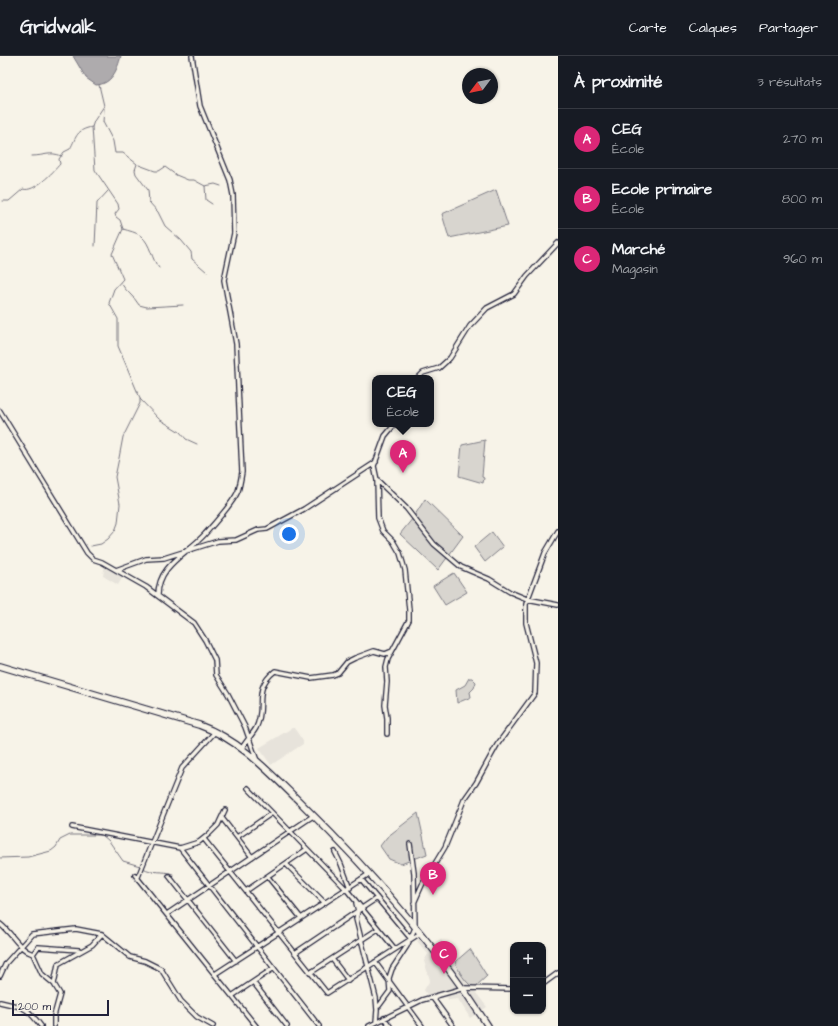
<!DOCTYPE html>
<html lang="fr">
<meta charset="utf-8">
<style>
body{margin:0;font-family:"Architects Daughter",sans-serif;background:#242831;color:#f1f3f6}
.controls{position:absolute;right:12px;bottom:12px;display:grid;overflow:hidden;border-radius:8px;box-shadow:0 1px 3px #0004}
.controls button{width:36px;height:36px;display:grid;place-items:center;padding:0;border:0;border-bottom:1px solid #363941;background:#171b24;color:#f1f3f6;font:20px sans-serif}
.compass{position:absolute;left:462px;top:12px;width:36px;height:36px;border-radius:50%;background:#171b24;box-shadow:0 1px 3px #0004;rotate:238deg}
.scale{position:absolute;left:12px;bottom:10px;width:97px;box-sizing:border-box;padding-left:4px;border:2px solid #22223b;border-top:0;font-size:11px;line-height:14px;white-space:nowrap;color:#22223b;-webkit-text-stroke:3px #f7f3e8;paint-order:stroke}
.you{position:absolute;left:289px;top:478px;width:14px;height:14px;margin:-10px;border:3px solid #fff;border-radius:50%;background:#1a73e8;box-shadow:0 0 0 6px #1a73e833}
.badge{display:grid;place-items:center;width:26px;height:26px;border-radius:50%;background:#db2777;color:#fff;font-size:13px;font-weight:700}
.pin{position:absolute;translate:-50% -33px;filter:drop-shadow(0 1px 2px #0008)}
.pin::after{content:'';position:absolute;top:21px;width:14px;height:12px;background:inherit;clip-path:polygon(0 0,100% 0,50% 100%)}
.popup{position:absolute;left:372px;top:319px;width:62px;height:52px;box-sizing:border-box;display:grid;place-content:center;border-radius:8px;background:#171b24;filter:drop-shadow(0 1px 3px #0005);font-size:13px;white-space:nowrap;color:#9ea1a6}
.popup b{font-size:15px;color:#f1f3f6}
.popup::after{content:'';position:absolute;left:50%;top:100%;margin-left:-8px;border:8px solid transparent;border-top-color:#171b24}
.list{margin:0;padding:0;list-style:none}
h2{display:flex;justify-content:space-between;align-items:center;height:52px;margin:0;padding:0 16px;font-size:17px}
h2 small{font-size:13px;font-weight:400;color:#9ea1a6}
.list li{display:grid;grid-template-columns:26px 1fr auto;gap:12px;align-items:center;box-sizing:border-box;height:60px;padding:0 16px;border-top:1px solid #363941}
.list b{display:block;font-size:15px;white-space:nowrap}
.list p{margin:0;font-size:13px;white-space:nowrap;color:#9ea1a6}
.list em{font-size:13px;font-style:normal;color:#9ea1a6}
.map{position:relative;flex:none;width:558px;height:970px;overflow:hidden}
header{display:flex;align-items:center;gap:24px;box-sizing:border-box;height:56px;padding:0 20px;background:#171b24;border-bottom:1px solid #363941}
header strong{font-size:19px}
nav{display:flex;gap:22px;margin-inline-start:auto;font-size:14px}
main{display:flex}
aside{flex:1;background:#171b24}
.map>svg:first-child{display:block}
.built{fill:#e7e3db}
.green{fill:#d8d5cf;stroke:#7d7c85}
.water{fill:#aeabad;stroke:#76747f}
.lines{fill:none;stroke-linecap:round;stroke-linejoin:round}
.stream{stroke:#76747f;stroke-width:1}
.street-casing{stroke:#22223b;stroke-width:6}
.secondary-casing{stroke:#22223b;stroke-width:8}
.street{stroke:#f7f3e8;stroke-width:3.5}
.secondary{stroke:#f7f3e8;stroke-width:5.5}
</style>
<header>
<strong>Gridwalk</strong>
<nav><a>Carte</a><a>Calques</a><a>Partager</a></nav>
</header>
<main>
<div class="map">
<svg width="558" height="970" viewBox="0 0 558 970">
<rect width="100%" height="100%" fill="#f7f3e8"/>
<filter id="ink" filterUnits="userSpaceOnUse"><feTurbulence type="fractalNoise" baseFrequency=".025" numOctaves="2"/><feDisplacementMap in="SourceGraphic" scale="8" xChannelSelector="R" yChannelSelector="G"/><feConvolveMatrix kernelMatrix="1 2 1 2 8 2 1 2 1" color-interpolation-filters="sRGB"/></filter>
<g filter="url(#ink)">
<!-- built -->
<path class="built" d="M 105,508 L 124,519 L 118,529 L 103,520 Z
M 292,672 L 294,672 L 303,685 L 303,688 L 271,709 L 259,692 Z
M 422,881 L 431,890 L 441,883 L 458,914 L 487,951 L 470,962 L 458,943 L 449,944 L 444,938 L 429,942 L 424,934 L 430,924 L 424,905 L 428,898 L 417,885 Z"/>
<!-- green -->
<path class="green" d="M 496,134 L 508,170 L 449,182 L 442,158 Z
M 485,384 L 482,421 L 484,422 L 483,427 L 459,420 L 462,389 Z
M 425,443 L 463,480 L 438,514 L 400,478 L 413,462 Z
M 492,476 L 503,491 L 485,506 L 474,491 Z
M 454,517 L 467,536 L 445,549 L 433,530 Z
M 469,622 L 472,622 L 476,626 L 474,632 L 470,636 L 471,641 L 457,647 L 456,634 L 465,629 Z
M 418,757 L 427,798 L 401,808 L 389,803 L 380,790 L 387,781 Z
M 470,893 L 487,920 L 474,932 C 465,926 459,916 455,906 Z"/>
<!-- water -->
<path class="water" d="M 73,0 L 121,0 C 117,14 112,28 96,29 L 86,22 Z"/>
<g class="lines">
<!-- stream -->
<path class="stream" d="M 104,52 L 103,66 L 113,85 L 115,97 L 123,97 L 137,108 L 135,114 L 136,118 L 148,134 L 149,146 L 158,156 L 165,170 L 181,184 L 191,196 L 192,203 L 207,216
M 32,100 C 45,100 49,95 62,100
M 139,109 L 155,115 L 159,115 L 165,111 L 176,119 L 188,124 L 194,124 L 205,130 L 215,128 L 221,130
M 205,130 L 206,144 L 212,148
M 3,145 L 9,145 L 23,133 C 34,137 53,116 60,108 L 59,103 L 64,96 L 70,93 C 77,80 76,74 92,71
M 123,173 C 129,175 136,176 141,180 C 151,188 151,203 159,212
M 95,190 L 97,147 L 108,135
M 121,227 C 126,236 134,240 139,249 L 147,251 L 183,249
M 140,343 L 159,363 L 180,376 L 186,383 L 197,388
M 91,490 L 101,488 L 108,483 L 115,475 L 118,467 L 120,448 L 115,421 L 119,402 L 123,381 L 140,347 L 140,342 L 118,290 L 118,263 L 109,247 L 114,233 L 123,223 L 112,198 L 123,173 L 120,164 L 116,161 L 115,158 L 119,153 L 118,148 L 95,114 L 92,71 L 94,65 L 104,50 L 99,29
M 0,802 L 28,801 L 51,795 L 56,791 L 60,784 L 70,779 L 102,779 L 109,785 L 123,805 L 140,810
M 143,812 C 153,818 162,814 173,818"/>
<!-- street casing -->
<g class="street-casing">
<path id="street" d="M 418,322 L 423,317 L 439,312 L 450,302 L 470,270 L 487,252 L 514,238 L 527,220 L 558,187
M 0,355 L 87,497 L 93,503 L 102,506 L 146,531 L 194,567 L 205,584 L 215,604 L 216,619 L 228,638 L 245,671 L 256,702
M 377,424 L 406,452 L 434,488 L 461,511 L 489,523 L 510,536 L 527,543 L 558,549
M 116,514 L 146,503 L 164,502 L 218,485 L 236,484 L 258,474 L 267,473 L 304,453 L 376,406
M 158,539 C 158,509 187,498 205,478 C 213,469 234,446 238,435 C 240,429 241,422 242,416 L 236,288 L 224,224 L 234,177 L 233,139 L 230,124 L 200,50 L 192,0
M 387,678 L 387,662 L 385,649 L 387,626 L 386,611 L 388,603 L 409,564 L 409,554 L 405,514 L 400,497 L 393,485 L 383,475 L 378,462 L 377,424 L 374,410 L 385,380 L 395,368
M 242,692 C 246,685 252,679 256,672 C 267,650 251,634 275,615 L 311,622 L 333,619 L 338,617 L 347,606 L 355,602 L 374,595 L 385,598 L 392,595
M 248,732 L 346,833 L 395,893
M 222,762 L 252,801
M 72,771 L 180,792 L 199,786 L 209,778 L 218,769 L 225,754
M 237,781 L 272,757
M 204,783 L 327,937 L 419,878
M 180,792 L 319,970
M 335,796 L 341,808 L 350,832
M 286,808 L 325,847
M 135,819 L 256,970
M 169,820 L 236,905
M 138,821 L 182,712 L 215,676
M 268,821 L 301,862
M 361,823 L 411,883
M 246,835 L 307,793
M 356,847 L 358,855 L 356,863 L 376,942 L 377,954 L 376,966
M 414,847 L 422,829 L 445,791 L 464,744 L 476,727 L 497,689 L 535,637 L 536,607 L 526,567 L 526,548 L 545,497 L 558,475
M 167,858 L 313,760
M 0,868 C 13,878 18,893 33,898 L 42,918 L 54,928 L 60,938 L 54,960 L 54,970
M 295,897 L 377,842
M 33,898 L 38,891 L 79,894
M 332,903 L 348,924
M 375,906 L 422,970
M 310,917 L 378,873
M 215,918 L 369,818
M 0,920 L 6,907 L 32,878 L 76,873 L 102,878 L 130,901 L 145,905 L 161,913 L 181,945 L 197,961 L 213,970
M 253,926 L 287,970
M 54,928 L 58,908 L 92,889 L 102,878
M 543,928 L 558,917
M 232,940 L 274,912
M 432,941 L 453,970
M 0,946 C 24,952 25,949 41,970
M 379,950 L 390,935 L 389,922 L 392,913 L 407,890 L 415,872 L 414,817 L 410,788
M 384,962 L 390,970
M 369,970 L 422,944 L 464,932 L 513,933"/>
</g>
<!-- secondary casing -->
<g class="secondary-casing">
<path id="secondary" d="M 0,610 L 199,669 C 241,684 271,718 302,748 C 370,815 437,890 488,970"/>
</g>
<!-- street -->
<use href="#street" class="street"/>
<!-- secondary -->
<use href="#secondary" class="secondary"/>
</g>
</g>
</svg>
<div class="controls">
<button>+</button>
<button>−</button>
</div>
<svg class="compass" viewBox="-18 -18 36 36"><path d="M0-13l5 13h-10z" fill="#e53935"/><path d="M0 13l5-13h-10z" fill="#9ea1a6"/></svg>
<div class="scale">200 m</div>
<div class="you"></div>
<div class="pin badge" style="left:403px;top:417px">A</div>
<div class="popup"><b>CEG</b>École</div>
<div class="pin badge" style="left:433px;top:839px">B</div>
<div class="pin badge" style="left:444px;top:918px">C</div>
</div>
<aside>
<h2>À proximité<small>3 résultats</small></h2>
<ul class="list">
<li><span class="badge">A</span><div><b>CEG</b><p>École</p></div><em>270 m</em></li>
<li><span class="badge">B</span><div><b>Ecole primaire</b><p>École</p></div><em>800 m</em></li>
<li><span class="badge">C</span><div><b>Marché</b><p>Magasin</p></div><em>960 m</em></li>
</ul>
</aside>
</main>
